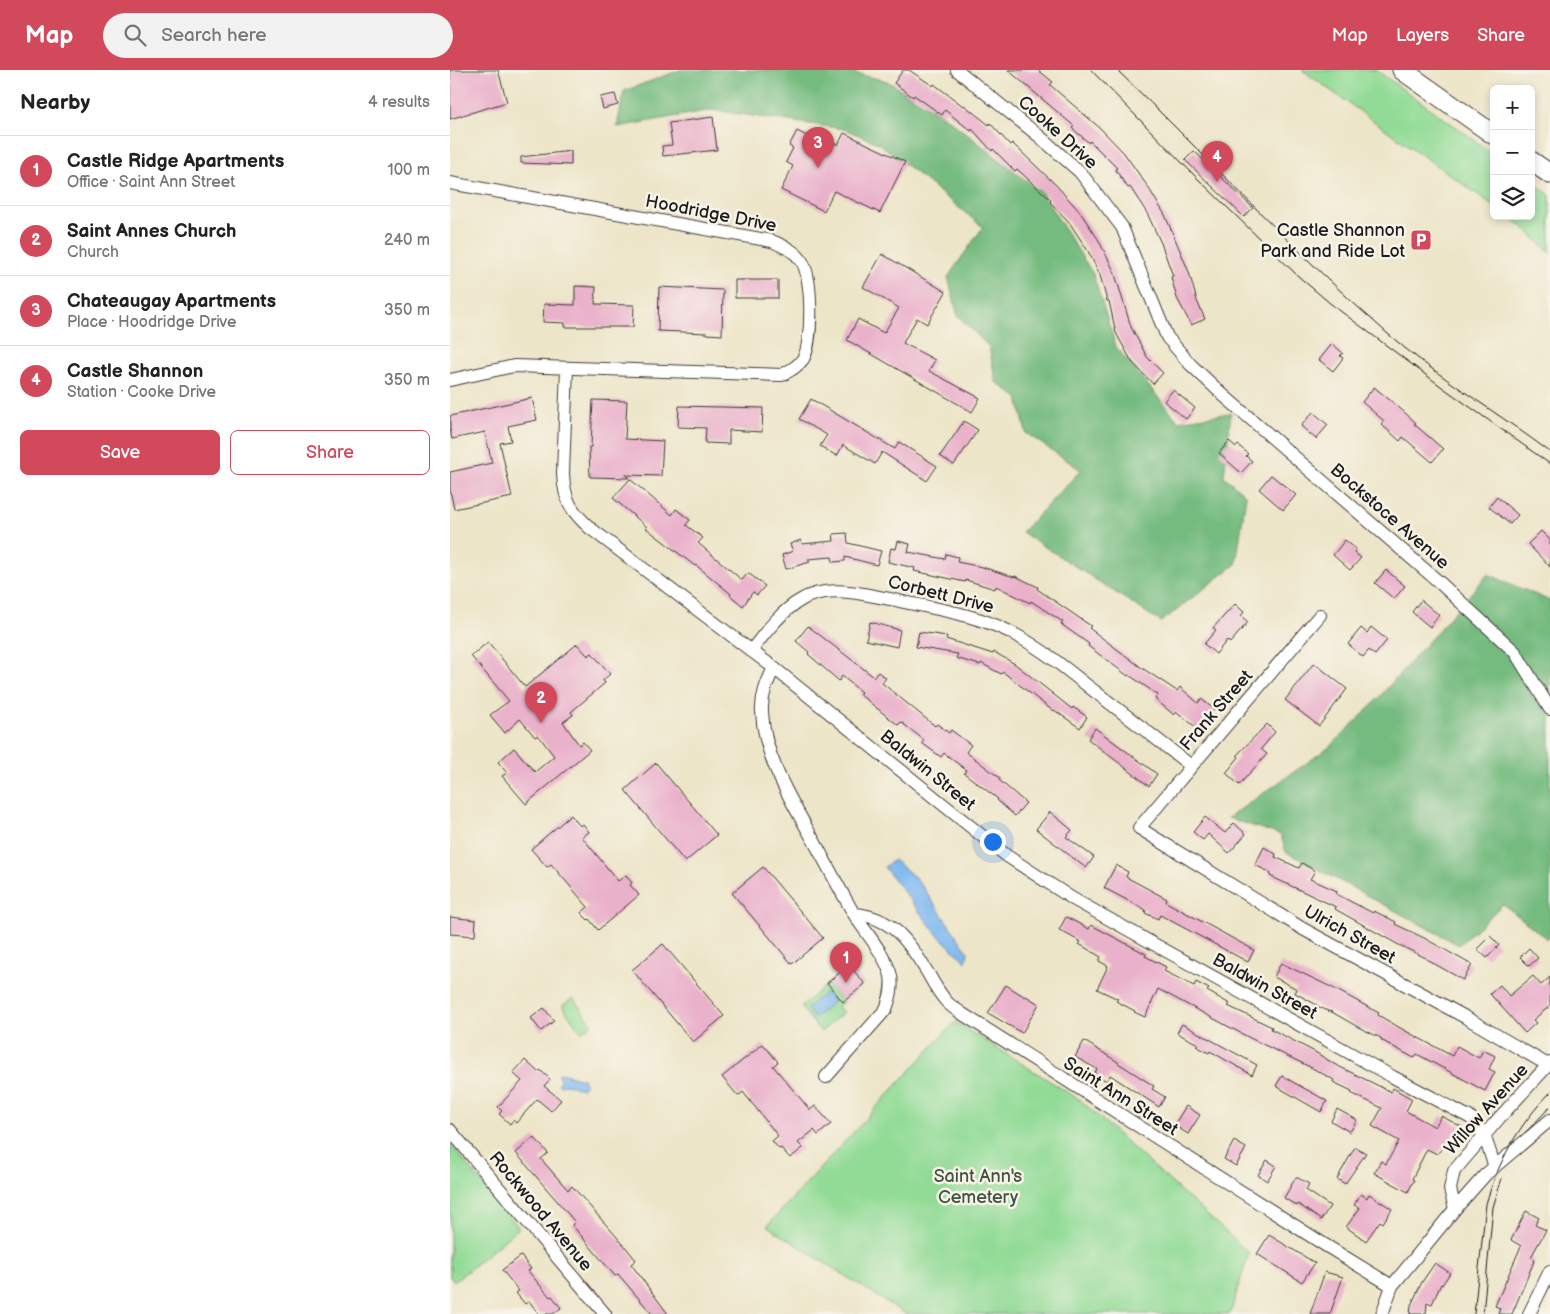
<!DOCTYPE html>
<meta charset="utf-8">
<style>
body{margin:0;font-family:"Balsamiq Sans",sans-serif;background:#f2f2f2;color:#222}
.controls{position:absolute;right:15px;top:15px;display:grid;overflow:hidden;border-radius:8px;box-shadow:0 2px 8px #0003}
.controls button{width:45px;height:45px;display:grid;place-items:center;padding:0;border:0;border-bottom:1px solid #e0e0e0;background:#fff;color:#222;font:25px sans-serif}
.you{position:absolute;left:542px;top:771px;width:18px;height:18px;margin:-12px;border:4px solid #fff;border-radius:50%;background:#1a73e8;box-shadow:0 0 0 8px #1a73e833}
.badge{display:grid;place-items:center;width:32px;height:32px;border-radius:50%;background:#d1495b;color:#fff;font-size:16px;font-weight:700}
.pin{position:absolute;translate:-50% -41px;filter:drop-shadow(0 1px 2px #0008)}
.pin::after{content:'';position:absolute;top:26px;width:18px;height:15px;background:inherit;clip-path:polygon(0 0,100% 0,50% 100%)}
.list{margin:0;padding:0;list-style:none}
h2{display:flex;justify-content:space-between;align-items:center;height:65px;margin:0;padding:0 20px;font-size:21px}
h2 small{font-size:16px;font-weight:400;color:#767676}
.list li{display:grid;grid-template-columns:32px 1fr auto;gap:15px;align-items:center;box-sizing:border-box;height:70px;padding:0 20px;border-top:1px solid #e0e0e0}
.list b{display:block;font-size:19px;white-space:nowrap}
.list p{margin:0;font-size:16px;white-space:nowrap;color:#767676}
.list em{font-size:16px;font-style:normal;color:#767676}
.actions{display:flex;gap:10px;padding:15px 20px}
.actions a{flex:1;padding:11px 0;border:1px solid #d1495b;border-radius:8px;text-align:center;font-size:18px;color:#d1495b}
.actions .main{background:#d1495b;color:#fff}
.icon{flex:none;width:28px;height:28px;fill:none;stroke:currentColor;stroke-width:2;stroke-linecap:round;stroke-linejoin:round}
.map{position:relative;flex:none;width:1100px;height:1244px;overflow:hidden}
header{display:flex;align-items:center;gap:30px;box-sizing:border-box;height:70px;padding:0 25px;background:#d1495b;color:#fff}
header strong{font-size:24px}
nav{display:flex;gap:28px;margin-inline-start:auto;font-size:18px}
.search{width:350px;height:45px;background:#f2f2f2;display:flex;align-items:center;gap:12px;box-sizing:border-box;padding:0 18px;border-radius:28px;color:#767676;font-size:19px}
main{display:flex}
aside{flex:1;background:#fff}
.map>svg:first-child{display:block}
.green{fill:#92db96;stroke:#577c59}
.forest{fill:#75bb7f;stroke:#486c4e}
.water{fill:#80b9f1;stroke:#4e6a86}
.building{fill:#eab1cb}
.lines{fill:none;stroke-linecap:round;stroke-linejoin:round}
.street-casing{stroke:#3b3a36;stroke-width:14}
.secondary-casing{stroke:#3b3a36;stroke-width:21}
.street{stroke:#fff;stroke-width:12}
.secondary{stroke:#fff;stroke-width:19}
.tram{stroke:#1c1c1c;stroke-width:1}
.labels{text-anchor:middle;stroke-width:5;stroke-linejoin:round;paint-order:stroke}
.street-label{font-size:18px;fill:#1c1c1c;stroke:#f7f3e8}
.poi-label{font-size:18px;fill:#1c1c1c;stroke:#f7f3e8;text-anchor:end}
.park-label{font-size:18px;fill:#3f5541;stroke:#f7f3e8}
</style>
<header>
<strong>Map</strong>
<div class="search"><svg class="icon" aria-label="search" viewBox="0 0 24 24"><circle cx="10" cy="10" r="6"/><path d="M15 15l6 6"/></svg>Search here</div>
<nav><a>Map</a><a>Layers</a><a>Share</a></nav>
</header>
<main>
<aside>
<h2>Nearby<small>4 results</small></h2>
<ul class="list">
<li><span class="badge">1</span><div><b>Castle Ridge Apartments</b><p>Office · Saint Ann Street</p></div><em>100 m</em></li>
<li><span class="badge">2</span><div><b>Saint Annes Church</b><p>Church</p></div><em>240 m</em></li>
<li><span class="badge">3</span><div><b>Chateaugay Apartments</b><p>Place · Hoodridge Drive</p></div><em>350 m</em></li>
<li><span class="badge">4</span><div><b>Castle Shannon</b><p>Station · Cooke Drive</p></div><em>350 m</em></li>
</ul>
<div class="actions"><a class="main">Save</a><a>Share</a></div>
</aside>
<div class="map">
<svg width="1100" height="1244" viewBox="0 0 1100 1244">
<rect width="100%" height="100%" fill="#f7f3e8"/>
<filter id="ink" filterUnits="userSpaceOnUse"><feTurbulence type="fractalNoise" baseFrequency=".02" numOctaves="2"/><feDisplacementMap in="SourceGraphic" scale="10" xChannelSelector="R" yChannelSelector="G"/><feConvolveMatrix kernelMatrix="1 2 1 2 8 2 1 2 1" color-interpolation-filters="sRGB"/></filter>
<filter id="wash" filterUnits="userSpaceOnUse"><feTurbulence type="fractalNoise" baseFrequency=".0096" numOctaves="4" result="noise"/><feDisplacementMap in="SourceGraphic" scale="20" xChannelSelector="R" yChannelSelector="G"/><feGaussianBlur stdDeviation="1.12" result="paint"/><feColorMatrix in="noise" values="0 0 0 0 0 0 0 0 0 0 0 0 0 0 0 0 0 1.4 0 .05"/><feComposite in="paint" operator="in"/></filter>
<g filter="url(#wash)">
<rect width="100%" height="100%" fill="#ede5c8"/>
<!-- green -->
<path class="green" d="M 852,0 L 926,0 L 1044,84 L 1044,136 Z
M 1081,111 L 1100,125 L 1100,183 L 1073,157 L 1058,146 L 1081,146 Z
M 376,915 L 379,915 L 393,932 L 387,937 L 394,942 L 371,962 L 351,937 Z
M 123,928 L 142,954 L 131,962 L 112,936 Z
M 505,952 L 630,1030 L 799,1183 L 780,1244 L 455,1244 L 317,1156 Z
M 0,1074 L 69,1158 L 4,1212 L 0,1207 Z"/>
<!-- forest -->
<path class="forest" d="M 230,0 L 392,0 L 437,11 L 498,49 L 592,123 L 643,204 L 666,277 L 728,351 L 781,343 L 774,406 L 796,426 L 786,494 L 711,552 L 572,462 L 631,400 L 576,363 L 568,328 L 546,312 L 539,277 L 508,246 L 498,207 L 533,157 L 430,74 L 394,59 L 262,40 L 167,57 L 174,21 Z
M 1038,504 L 1100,531 L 1100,864 L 1097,869 L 1053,834 L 1009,875 L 836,782 L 831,765 L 778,748 L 881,676 L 925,632 Z"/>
<!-- water -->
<path class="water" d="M 444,790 L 467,809 L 518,882 L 516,892 L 487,864 L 434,797 Z
M 376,922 L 384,932 L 364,948 L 357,938 Z
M 110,1003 L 133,1009 L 135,1014 L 132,1018 C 125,1019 121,1014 113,1014 L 111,1016 L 108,1014 L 110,1010 L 108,1005 Z"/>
<g id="blocks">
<!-- building -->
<path class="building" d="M 0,0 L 48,0 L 57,32 L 0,49 Z
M 453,0 L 459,0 L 483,16 L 484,14 L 513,36 L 514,35 L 539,55 L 540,53 L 560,75 L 562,73 L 606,115 L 630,142 L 648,169 L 664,201 L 681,257 L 697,287 L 713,303 L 703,314 L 682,292 L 666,263 L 659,231 L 657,231 L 650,205 L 638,181 L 619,152 L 600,132 L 601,130 L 567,99 L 565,101 L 543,79 L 542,81 L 522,59 L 521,61 L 495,40 L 492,45 L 464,25 L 463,27 L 444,13 Z
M 558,0 L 588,0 L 603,12 L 600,15 L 651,59 L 674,83 L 698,117 L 715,145 L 739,202 L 747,231 L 755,249 L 741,255 L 727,228 L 721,207 L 723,206 L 711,173 L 697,143 L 680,117 L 678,118 L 665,99 L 667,98 L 640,71 L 639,73 L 622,58 L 624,56 Z
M 165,24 L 168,35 L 153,39 L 150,27 Z
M 263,47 L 267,80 L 213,86 L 212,76 L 222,75 L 219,53 Z
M 347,61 L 371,73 L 374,68 L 388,75 L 394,63 L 455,92 L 430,143 L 384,121 L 374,141 L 331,120 L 343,96 L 336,92 L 343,78 L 339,76 Z
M 121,81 L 121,95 L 71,93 L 71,87 Z
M 744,81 L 803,138 L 794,147 L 735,90 Z
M 432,184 L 496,222 L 477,254 L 467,248 L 453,273 L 485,290 L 479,301 L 530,328 L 522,342 L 397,270 L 408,249 L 434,263 L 449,238 L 413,217 Z
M 285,210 L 328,210 L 328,228 L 285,228 Z
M 125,216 L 146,217 L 145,234 L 184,235 L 183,257 L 115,257 L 115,253 L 93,252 L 94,234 L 125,235 Z
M 209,217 L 273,220 L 272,265 L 257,264 L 257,263 L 208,261 Z
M 882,274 L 893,283 L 890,286 L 893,288 L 883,301 L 869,290 Z
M 924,317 L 953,341 L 966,353 L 964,354 L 993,379 L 982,392 L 953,367 L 950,371 L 931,354 L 934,351 L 912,332 Z
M 723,320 L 745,338 L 736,349 L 714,331 Z
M 82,328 L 87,350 L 58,356 L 61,371 L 50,373 L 62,427 L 4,439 L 0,420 L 0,402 L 42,393 L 35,362 L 2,369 L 0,360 L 0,346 Z
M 361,329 L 445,379 L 449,372 L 487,396 L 477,411 L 432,382 L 425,394 L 393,375 L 387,386 L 370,376 L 377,365 L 349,349 Z
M 143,330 L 177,331 L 175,369 L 213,371 L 211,406 L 175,405 L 179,408 L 140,407 L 139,377 L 141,377 Z
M 229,336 L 313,338 L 312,362 L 279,360 L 279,374 L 255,373 L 256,358 L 228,357 Z
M 863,342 L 878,355 L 866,369 L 851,356 Z
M 514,351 L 528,360 L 504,395 L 490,386 Z
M 779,371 L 786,377 L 788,375 L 798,384 L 796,386 L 802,391 L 791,403 L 769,383 Z
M 821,405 L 846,425 L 833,440 L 809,419 Z
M 180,409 L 222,445 L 226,439 L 240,450 L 236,455 L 253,468 L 248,473 L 292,510 L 298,503 L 315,516 L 307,525 L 303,522 L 293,536 L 280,525 L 281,524 L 246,495 L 245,496 L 196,458 L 197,457 L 163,428 Z
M 1047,427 L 1068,445 L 1060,454 L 1039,437 Z
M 1091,461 L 1100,470 L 1100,497 L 1078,474 Z
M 397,463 L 398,473 L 431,481 L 427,495 L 395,487 L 395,491 L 383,492 L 382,487 L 358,489 L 360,492 L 336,499 L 332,485 L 343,481 L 340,474 L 351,470 L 352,474 L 384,471 L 383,464 Z
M 895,470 L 906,479 L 904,482 L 911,488 L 900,500 L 883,485 Z
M 448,471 L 460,474 L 458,482 L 495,489 L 496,484 L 508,487 L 507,492 L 532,497 L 564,507 L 565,506 L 588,517 L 587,519 L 641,556 L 639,558 L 692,598 L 727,621 L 730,617 L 748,633 L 751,629 L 764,639 L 748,659 L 727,642 L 724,645 L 705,629 L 708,625 L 679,605 L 678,606 L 638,576 L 639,574 L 611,554 L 613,552 L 581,531 L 580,533 L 546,516 L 545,519 L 516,510 L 515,512 L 464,501 L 465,498 L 438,492 L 441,478 L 446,479 Z
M 936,500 L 955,516 L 944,529 L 925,513 Z
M 971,530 L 989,545 L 980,557 L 962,542 Z
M 785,534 L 794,542 L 791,546 L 798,552 L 780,573 L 777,570 L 766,584 L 754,574 L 766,560 L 763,558 Z
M 420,552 L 450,560 L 447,577 L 416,570 Z
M 358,556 L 424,607 L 428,602 L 436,608 L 432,613 L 485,656 L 487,654 L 499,663 L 501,660 L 521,675 L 516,682 L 550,708 L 549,710 L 576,733 L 565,746 L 547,730 L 548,729 L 514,703 L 516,700 L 494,683 L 491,687 L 472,673 L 474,670 L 451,652 L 448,655 L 409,624 L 411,622 L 392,606 L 389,611 L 358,584 L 359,582 L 346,571 Z
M 921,557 L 937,570 L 925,585 L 919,580 L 913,587 L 898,574 L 911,558 L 917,563 Z
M 469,562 L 497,566 L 496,569 L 543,584 L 544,582 L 565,594 L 622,639 L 623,637 L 637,647 L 630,658 L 604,640 L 603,641 L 553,602 L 551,604 L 531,593 L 530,595 L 506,588 L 508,584 L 466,577 Z
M 38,572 L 75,617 L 127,574 L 138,586 L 142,583 L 160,604 L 153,610 L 155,613 L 121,642 L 123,645 L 113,652 L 129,675 L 133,672 L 140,680 L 76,734 L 52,706 L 57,703 L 48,692 L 64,678 L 85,702 L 104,686 L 88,665 L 85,667 L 70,649 L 55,663 L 40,645 L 59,631 L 21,586 Z
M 864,593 L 897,619 L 869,656 L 835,630 Z
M 817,654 L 825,662 L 811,679 L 817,684 L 789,715 L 776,703 L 789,687 L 787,685 Z
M 645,658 L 707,704 L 699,716 L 638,669 Z
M 206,693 L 267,765 L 235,792 L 175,720 Z
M 600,742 L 622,760 L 616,767 L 644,787 L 636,798 L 586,759 Z
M 121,745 L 130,756 L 133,754 L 139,762 L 132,767 L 168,811 L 176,805 L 182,813 L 180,815 L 189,825 L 148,860 L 139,849 L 138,850 L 131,843 L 138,837 L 101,794 L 97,797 L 81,779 Z
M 755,747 L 775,763 L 784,753 L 796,764 L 779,783 L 758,764 L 753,770 L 743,762 Z
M 814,777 L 826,784 L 825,787 L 849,798 L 852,793 L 865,801 L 860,809 L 887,821 L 886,824 L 923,843 L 924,841 L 946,852 L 945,854 L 974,868 L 1022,895 L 1013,910 L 976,889 L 976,888 L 947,874 L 885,839 L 886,837 L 820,806 L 821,803 L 805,795 Z
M 666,795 L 678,802 L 676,807 L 717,829 L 716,832 L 804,880 L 798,892 L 710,845 L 708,849 L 695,843 L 696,840 L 654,818 Z
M 313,797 L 373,868 L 342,894 L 282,823 Z
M 0,847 L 26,850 L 25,866 L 0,864 Z
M 616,847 L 639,859 L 641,855 L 696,884 L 695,886 L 716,897 L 714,901 L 744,916 L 746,912 L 759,919 L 757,921 L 780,934 L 778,936 L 822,957 L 821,959 L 865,982 L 884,994 L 941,1022 L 943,1018 L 962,1029 L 956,1041 L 985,1057 L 991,1046 L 1012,1057 L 987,1084 L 977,1079 L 962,1109 L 964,1110 L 958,1122 L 924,1103 L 931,1091 L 936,1094 L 949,1071 L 922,1056 L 932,1038 L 901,1023 L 902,1021 L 883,1012 L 884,1010 L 864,999 L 800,968 L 708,919 L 695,947 L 684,942 L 685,941 L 666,931 L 668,929 L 647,919 L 658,896 L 649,891 L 651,887 L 629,874 L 631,872 L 609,860 Z
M 1040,866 L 1049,875 L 1037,888 L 1027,879 Z
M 213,874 L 274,946 L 243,972 L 182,900 Z
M 1079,878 L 1088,888 L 1079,896 L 1070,887 Z
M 831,893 L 883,918 L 929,943 L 928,945 L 952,959 L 1002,986 L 1007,976 L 1029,988 L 1033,980 L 1045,986 L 1039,999 L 1045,1002 L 1035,1021 L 967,984 L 964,988 L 931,970 L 931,968 L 908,957 L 880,941 L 880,942 L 867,936 L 867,935 L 845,923 L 847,919 L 824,907 Z
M 399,895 L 415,914 L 393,932 L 377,913 Z
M 1083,906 L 1091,915 L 1100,907 L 1100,936 L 1083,950 L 1086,953 L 1075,963 L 1040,924 L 1050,915 L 1059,926 Z
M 556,915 L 575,927 L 576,926 L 589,934 L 572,963 L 538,943 Z
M 94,938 L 104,951 L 91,961 L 81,948 Z
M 732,954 L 807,995 L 802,1005 L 760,981 L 759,983 L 746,976 L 748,974 L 727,963 Z
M 634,971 L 668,992 L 668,993 L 704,1016 L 702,1019 L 715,1027 L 709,1037 L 660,1005 L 657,1011 L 644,1004 L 647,999 L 625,987 Z
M 313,974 L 328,992 L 323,996 L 360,1040 L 365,1036 L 381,1054 L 368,1065 L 364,1060 L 348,1073 L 353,1078 L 340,1088 L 331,1078 L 329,1079 L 322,1071 L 328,1066 L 293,1022 L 288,1026 L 272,1007 Z
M 75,990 L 88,1002 L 90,1000 L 100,1009 L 94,1016 L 111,1030 L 101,1041 L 87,1029 L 66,1053 L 63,1050 L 60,1054 L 49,1044 L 52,1041 L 48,1037 L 72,1011 L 63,1003 Z
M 832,1006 L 877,1031 L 871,1042 L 826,1016 Z
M 736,1036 L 750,1045 L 738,1064 L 724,1055 Z
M 887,1039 L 907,1050 L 900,1062 L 881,1051 Z
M 84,1067 L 98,1083 L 91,1089 L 118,1120 L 122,1116 L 173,1174 L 186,1190 L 181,1194 L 218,1244 L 202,1244 L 168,1204 L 165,1206 L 122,1155 L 125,1152 L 66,1083 Z
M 784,1071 L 796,1078 L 786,1096 L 774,1089 Z
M 905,1077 L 916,1083 L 895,1114 L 887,1109 Z
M 817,1090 L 826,1096 L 817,1111 L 808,1105 Z
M 846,1107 L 859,1114 L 856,1120 L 880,1136 L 871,1150 L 848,1134 L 847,1136 L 834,1128 Z
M 911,1124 L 917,1128 L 919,1124 L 942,1139 L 933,1153 L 930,1151 L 916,1171 L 896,1157 L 910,1138 L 904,1135 Z
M 1076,1141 L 1089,1148 L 1085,1155 L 1096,1160 L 1081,1187 L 1085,1189 L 1062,1244 L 1048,1244 L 1050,1238 L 1045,1236 L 1071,1176 L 1061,1170 Z
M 819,1165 L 865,1193 L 852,1212 L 807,1184 Z
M 71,1186 L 81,1199 L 78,1201 L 100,1227 L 102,1226 L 111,1238 L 103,1244 L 89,1244 L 79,1231 L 75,1234 L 66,1223 L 69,1221 L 52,1200 Z
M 985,1193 L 1000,1203 L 992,1215 L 991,1214 L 982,1234 L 977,1232 L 976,1244 L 960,1244 L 961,1235 L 972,1212 Z
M 875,1202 L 893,1207 L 880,1244 L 860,1244 Z"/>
</g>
</g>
<g filter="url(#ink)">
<use href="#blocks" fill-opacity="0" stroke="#3b3a36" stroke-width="1"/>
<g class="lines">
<!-- street casing -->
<g class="street-casing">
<path id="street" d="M 507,0 L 589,66 L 630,102 L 672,157 L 717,267 L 740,294 L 773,325 L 989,512 L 1065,582 L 1100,639
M 0,113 L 322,171 C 333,176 344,180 351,190 C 363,205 363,273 353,289 C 347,297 341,300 332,305 L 64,296 L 0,310
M 117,298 L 113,403 C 114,429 120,440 140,458 L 324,598 L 557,786 L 623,829 L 943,1007 L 1021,1048 L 1034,1065 L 1045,1097
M 870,545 L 689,758 L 853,859 L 1015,947 L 1098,995
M 301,581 C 315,563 331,541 351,530 C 377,514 412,524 440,529 C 476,537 513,542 547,556 C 581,570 610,594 639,617 C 673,643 707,669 741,696
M 324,598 C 317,612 311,626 312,642 C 314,688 342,732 364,771 C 377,795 390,820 404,844 C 415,862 436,885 441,906 C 443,918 440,928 436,939 L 376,1007
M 405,844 C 444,847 460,874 479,905 C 484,914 489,923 496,931 C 500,936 506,939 511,943 L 875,1175 L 942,1216
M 0,1060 L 155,1244
M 1005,1139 L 1000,1119 L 1004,1101 L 1050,1047 L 1100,993
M 932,1244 L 942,1216 L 1005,1139 L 1036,1104 L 1100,1050
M 1079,1244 L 1100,1201"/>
</g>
<!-- secondary casing -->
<g class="secondary-casing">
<path id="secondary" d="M 952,0 L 1044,65
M 1081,91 L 1100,104"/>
</g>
<!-- street -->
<use href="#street" class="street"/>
<!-- secondary -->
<use href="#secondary" class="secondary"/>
<!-- tram -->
<path class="tram" d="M 641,0 L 745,106 L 848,206 L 881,234 L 992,317 L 1100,394
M 667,0 C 758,87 843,181 938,264 C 989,308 1047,342 1100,382
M 1076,1062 L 1100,1037
M 1024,1244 L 1036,1134 C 1048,1092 1069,1054 1100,1023
M 1033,1244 L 1043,1137 L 1052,1108"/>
</g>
</g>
<!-- icons -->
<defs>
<g id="parking-square" transform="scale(1.125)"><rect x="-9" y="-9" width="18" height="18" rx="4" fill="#d1495b" stroke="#f7f3e8"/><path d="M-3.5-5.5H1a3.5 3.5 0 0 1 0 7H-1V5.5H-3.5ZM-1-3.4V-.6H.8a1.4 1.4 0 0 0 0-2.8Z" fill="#fff"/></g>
</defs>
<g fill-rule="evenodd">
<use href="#parking-square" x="971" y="170"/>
</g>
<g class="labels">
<!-- street labels -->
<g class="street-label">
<text transform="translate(608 62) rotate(42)" y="6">Cooke Drive</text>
<text transform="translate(261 143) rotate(11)" y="6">Hoodridge Drive</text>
<text transform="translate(940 446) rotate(41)" y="6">Bockstoce Avenue</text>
<text transform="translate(491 524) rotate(14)" y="6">Corbett Drive</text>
<text transform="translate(766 640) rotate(-49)" y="6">Frank Street</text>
<text transform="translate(478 700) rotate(39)" y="6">Baldwin Street</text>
<text transform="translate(900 864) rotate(29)" y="6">Ulrich Street</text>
<text transform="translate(815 916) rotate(29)" y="6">Baldwin Street</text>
<text transform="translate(671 1026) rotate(32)" y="6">Saint Ann Street</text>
<text transform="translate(1036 1039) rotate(-48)" y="6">Willow Avenue</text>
<text transform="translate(91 1141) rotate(50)" y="6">Rockwood Avenue</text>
</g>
<!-- poi labels -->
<g class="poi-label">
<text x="955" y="166">Castle Shannon<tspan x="955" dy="21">Park and Ride Lot</tspan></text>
</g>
<!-- park labels -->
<g class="park-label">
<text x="528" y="1112">Saint Ann's<tspan x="528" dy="21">Cemetery</tspan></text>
</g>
</g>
</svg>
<div class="controls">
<button>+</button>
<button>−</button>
<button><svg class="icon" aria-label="layers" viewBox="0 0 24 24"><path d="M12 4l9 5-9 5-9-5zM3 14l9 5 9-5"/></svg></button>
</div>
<div class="you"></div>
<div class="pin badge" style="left:396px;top:913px">1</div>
<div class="pin badge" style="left:91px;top:653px">2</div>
<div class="pin badge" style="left:368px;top:98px">3</div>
<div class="pin badge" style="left:767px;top:112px">4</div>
</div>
</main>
